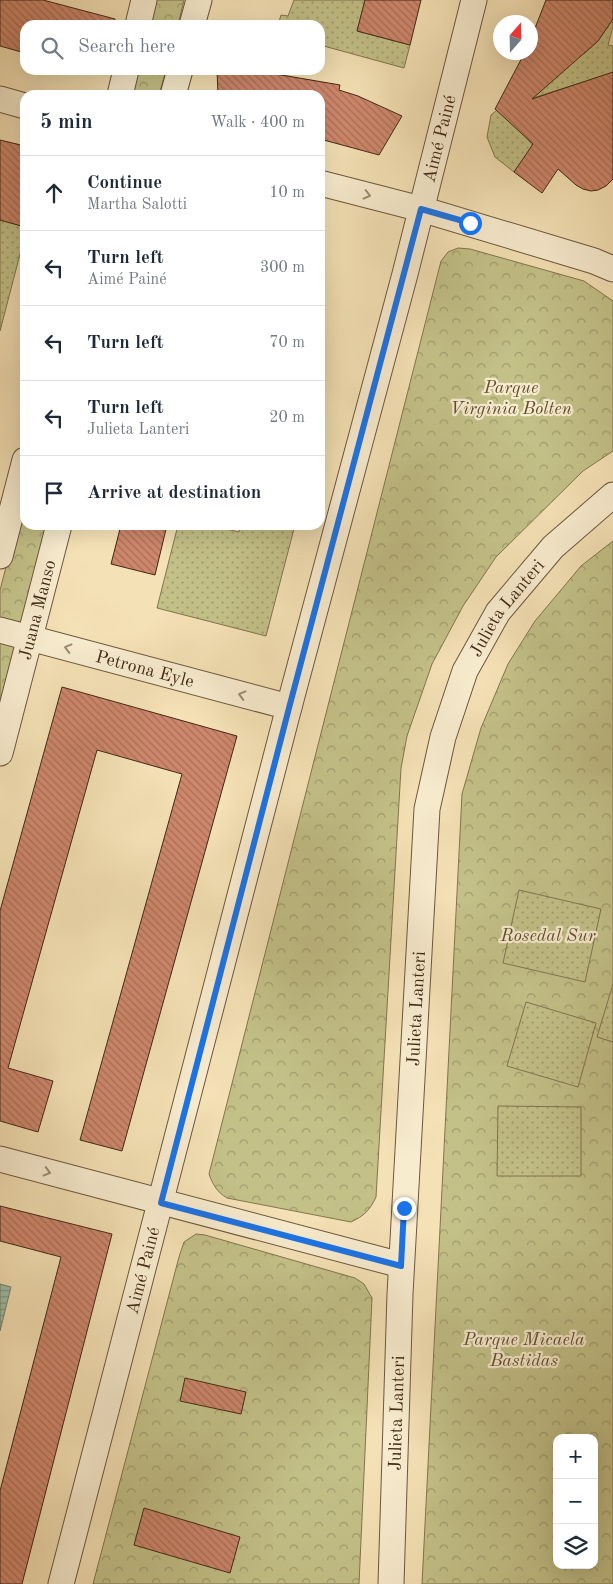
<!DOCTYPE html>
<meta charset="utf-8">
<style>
body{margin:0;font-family:"Old Standard TT",serif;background:#f2f2f3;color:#1f2937}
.controls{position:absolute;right:15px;bottom:15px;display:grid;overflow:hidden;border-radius:10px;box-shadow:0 5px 20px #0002}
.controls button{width:45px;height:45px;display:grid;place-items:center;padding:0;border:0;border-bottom:1px solid #e0e1e3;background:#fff;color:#1f2937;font:25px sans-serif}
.compass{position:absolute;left:493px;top:15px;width:45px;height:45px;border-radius:50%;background:#fff;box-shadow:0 5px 20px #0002;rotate:20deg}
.stop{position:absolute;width:15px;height:15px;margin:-11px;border:4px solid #1a73e8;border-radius:50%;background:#fff}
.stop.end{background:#1a73e8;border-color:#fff;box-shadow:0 1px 5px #0008}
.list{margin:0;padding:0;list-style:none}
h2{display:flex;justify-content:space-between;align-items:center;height:65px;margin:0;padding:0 20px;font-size:21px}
h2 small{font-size:16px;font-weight:400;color:#747a83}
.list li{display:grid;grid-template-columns:32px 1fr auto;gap:15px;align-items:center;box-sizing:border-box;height:75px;padding:0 20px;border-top:1px solid #e0e1e3}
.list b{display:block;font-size:19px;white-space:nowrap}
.list p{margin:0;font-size:16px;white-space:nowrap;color:#747a83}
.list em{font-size:16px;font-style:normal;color:#747a83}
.icon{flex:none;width:28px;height:28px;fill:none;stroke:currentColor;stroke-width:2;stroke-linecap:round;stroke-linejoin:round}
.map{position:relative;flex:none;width:613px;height:1584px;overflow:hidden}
.search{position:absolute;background:#fff;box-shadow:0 5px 20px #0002;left:20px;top:20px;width:305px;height:55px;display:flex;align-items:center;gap:12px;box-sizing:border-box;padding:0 18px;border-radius:15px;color:#747a83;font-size:19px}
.panel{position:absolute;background:#fff;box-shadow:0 5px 20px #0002;left:20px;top:90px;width:305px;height:440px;border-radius:15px}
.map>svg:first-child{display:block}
.park{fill:url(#park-crowns);stroke:#82754e;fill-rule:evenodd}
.garden{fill:url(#garden-dots);stroke:#82754e}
.water{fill:url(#water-rules);stroke:#78826d}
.building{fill:url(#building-back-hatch);stroke:#402914}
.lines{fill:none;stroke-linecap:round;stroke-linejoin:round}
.minor-casing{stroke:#6d573c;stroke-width:27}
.minor{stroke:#f8eccf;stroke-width:25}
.oneway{stroke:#9c8a72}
.route{stroke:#1a73e8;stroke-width:6}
.labels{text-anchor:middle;stroke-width:4.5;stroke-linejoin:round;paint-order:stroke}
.street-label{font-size:18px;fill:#402914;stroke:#f8eccf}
.park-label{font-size:18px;font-style:italic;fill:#614f31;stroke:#f8eccf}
</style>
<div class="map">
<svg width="613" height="1584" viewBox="0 0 613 1584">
<defs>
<pattern id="park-crowns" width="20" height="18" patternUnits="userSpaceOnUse" patternTransform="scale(1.25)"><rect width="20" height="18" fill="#c3c188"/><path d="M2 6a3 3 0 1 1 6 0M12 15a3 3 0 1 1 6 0" fill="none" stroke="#a09d6e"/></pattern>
<pattern id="garden-dots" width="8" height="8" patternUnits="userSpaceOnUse" patternTransform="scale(1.25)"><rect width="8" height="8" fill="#c3c188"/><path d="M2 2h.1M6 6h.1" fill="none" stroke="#a09d6e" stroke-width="1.8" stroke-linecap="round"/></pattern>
<pattern id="water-rules" width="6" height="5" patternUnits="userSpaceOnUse" patternTransform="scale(1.25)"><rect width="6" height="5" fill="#9dbea8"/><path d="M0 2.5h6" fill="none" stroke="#819a88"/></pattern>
<pattern id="building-back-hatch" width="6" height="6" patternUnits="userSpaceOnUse" patternTransform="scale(1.25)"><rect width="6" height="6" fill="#ce876c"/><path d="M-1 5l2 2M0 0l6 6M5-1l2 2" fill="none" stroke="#a96e58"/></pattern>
</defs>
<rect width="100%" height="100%" fill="#f4e1b5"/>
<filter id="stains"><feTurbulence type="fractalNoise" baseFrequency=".004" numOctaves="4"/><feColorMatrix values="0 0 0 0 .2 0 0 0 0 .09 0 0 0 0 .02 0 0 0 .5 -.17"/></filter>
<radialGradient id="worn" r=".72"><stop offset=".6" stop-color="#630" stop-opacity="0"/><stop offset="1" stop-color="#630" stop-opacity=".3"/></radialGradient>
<!-- park -->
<path class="park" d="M 155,0 L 184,0 L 178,25 L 148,25 Z
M 136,70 L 166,70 L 159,95 L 130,95 Z
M 458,248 L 470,249 L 584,281 L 613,301 L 613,451 L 583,471 L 496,557 L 463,606 L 432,664 L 407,736 L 401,768 L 376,1197 C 370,1210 364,1216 351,1222 L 227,1198 C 217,1192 213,1185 209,1174 L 441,261 L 448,252 Z
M 25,495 L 25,525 L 47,525 L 0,703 L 0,590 Z
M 613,541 L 613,1584 L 422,1584 L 462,794 L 481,728 L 508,664 L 535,621 L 581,566 ZM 557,1438 L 594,1438 L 594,1565 L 557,1565 Z
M 196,1234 L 205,1235 L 355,1278 L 364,1284 L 372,1298 L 359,1584 L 93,1584 L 179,1257 L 184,1242 Z"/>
<!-- garden -->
<path class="garden" d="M 294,0 L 365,0 L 357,31 L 410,45 L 404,68 L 320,45 L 320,25 L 278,25 L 281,15 L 288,16 Z
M 613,19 L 613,26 L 608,45 L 613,46 L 613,77 L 602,76 L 536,97 L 528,101 L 521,131 L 533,146 L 514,172 L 495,157 L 487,137 L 491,115 L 533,81 L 585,53 L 598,41 Z
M 0,220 L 25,227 L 25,235 L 0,331 Z
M 178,525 L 210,525 L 239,532 L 241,525 L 295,525 L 266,636 L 157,608 Z
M 519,890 L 601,909 L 585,982 L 503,963 Z
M 613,984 L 613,1042 L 597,1037 Z
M 526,1002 L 596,1023 L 578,1087 L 507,1066 Z
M 498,1106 L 581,1107 L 581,1176 L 497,1176 Z"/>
<!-- water -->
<path class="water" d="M 0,1284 L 11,1287 L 0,1331 Z"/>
<!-- building -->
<path class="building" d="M 0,0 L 43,0 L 115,19 L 114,25 L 25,25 L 25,53 L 0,46 Z
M 365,0 L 421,0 L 410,45 L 357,31 Z
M 546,0 L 613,0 L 613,19 L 598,41 L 532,99 L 613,72 L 613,179 L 606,186 L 598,190 L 591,191 L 583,189 L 576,185 L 558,169 L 542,193 L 514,172 L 533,144 L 495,109 L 525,52 L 530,52 L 530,41 Z
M 217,70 L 249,70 L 264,72 L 340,85 L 339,90 L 358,96 L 402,116 L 379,155 L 320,139 L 320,95 L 218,95 Z
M 0,140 L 25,146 L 25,227 L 0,220 Z
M 121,525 L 167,525 L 155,575 L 111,564 Z
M 62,687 L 237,736 L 122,1151 L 80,1140 L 182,774 L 97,750 L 8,1068 L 53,1081 L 38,1132 L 0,1121 L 0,911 Z
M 0,1206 L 112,1234 L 22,1584 L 0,1584 L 0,1491 L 61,1257 L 0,1241 Z
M 185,1378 L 246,1392 L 241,1414 L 180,1401 Z
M 144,1508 L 240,1537 L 230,1573 L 134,1545 Z"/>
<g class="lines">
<!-- minor casing -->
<g class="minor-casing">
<g id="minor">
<path d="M 138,25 L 144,0"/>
<path d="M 192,25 L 199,0"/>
<path d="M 120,95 L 126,70"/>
<path d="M 173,95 L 180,70"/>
<path d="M 0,99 L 25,106"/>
<path d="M 320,183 L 421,209 L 594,261 L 613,269"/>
<path d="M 0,556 L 25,460"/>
<path id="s1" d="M 0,630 L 289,707"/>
<path id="s2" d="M 0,753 L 59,525"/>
<path d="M 0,1159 L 401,1265"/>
<path id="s3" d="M 61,1584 L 289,707 L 405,274 L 474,0"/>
<path id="s4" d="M 391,1584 L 400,1294 L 427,809 L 443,737 L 465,671 L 498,612 L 553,547 L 613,495"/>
</g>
</g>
<!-- minor -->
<use href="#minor" class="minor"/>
</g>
<!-- one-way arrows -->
<defs><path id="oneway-chevron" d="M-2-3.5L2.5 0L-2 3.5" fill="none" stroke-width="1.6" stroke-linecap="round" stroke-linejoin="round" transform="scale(1.25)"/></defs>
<g class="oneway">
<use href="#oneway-chevron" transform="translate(367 195) rotate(14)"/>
<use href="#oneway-chevron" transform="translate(68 648) rotate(-165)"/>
<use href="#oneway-chevron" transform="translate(242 695) rotate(-165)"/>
<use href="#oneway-chevron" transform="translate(47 1172) rotate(15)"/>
</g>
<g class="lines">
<!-- route -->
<path class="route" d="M 404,1208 L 401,1266 L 161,1203 L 289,708 L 421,209 L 470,223"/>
</g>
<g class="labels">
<!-- street labels -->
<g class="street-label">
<text dy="6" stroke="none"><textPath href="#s3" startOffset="1494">Aimé Painé</textPath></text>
<text dy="6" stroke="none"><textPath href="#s4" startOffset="995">Julieta Lanteri</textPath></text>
<text dy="6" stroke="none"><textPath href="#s2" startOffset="148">Juana Manso</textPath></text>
<text dy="6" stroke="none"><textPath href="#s1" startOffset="150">Petrona Eyle</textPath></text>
<text dy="6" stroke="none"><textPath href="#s4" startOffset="576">Julieta Lanteri</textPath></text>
<text dy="6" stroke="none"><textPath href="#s3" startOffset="324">Aimé Painé</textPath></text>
<text dy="6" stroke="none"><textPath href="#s4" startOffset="171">Julieta Lanteri</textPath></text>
</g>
<!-- park labels -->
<g class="park-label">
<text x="511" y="393">Parque<tspan x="511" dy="21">Virginia Bolten</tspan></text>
<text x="548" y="941">Rosedal Sur</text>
<text x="524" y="1345">Parque Micaela<tspan x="524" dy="21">Bastidas</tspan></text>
</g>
</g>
<rect width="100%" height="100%" filter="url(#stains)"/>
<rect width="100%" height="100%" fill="url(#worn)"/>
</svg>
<div class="controls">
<button>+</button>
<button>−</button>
<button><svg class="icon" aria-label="layers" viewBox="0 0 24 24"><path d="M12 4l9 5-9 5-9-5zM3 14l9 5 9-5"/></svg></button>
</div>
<svg class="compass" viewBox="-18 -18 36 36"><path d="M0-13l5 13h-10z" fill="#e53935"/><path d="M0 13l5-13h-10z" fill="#747a83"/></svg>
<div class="stop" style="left:470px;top:223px"></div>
<div class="stop end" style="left:404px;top:1208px"></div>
<div class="search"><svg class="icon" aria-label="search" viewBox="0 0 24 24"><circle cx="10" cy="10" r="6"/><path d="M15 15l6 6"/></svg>Search here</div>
<section class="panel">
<h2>5 min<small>Walk · 400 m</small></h2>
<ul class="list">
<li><svg class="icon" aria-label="ahead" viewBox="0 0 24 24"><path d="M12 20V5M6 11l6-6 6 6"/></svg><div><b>Continue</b><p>Martha Salotti</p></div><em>10 m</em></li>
<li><svg class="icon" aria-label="left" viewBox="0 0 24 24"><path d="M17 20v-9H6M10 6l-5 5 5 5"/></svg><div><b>Turn left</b><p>Aimé Painé</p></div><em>300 m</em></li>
<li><svg class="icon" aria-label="left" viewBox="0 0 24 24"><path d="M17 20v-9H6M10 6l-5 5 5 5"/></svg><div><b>Turn left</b></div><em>70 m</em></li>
<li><svg class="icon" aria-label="left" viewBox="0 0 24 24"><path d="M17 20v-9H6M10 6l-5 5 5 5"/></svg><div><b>Turn left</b><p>Julieta Lanteri</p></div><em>20 m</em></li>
<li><svg class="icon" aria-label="arrive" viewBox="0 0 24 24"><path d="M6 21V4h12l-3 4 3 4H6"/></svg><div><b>Arrive at destination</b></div></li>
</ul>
</section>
</div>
